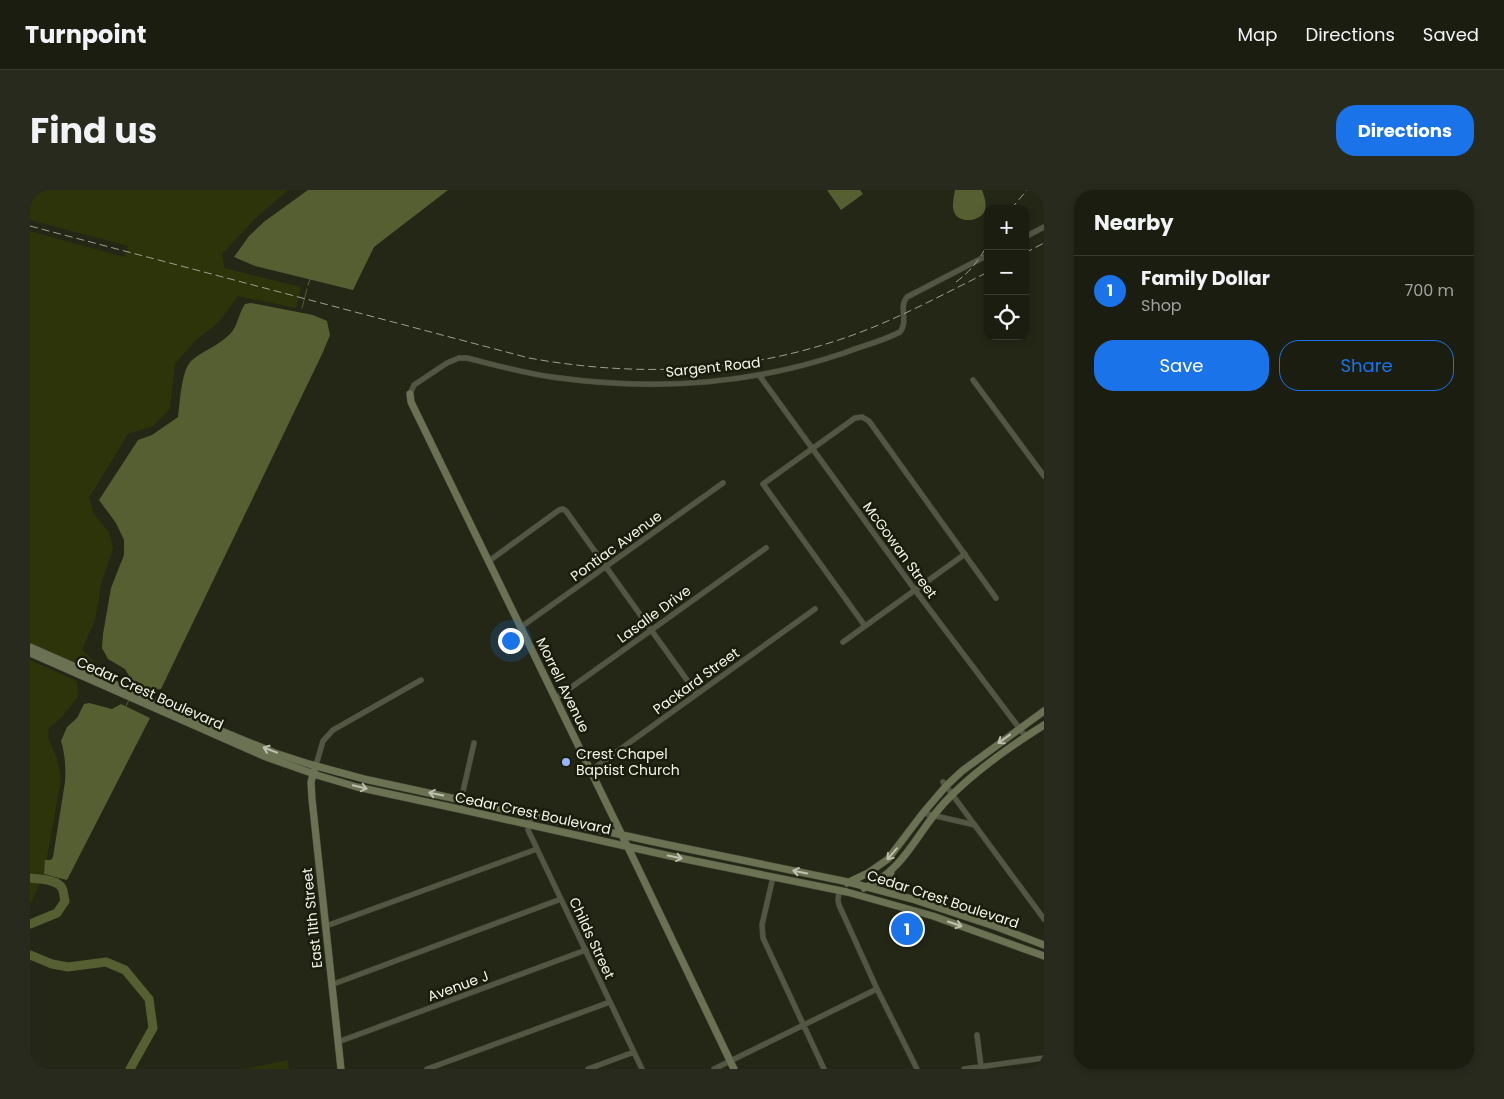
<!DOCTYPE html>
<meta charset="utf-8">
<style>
body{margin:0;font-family:Poppins,sans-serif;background:#282a1e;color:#f1f3f6}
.controls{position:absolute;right:15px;top:15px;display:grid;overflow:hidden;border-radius:10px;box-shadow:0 2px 8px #0003}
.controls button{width:45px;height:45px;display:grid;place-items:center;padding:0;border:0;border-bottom:1px solid #393b30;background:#1b1d10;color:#f1f3f6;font:25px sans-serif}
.you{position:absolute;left:480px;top:450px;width:18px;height:18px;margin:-12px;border:4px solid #fff;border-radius:50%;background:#1a73e8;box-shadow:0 0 0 8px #1a73e833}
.badge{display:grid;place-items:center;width:32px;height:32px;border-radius:50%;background:#1a73e8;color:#fff;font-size:16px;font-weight:700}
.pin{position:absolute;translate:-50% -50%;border:2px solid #fff;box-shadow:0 1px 5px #0006}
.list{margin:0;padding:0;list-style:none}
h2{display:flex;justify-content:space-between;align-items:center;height:65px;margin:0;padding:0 20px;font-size:21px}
h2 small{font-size:16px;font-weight:400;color:#a0a29f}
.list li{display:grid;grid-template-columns:32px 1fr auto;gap:15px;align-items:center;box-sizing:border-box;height:70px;padding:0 20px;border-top:1px solid #393b30}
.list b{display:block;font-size:19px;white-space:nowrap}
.list p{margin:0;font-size:16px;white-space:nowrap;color:#a0a29f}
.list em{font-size:16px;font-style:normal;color:#a0a29f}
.actions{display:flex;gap:10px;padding:15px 20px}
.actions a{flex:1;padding:11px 0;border:1px solid #1a73e8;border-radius:20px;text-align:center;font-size:18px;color:#1a73e8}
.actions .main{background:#1a73e8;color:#fff}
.icon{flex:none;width:28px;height:28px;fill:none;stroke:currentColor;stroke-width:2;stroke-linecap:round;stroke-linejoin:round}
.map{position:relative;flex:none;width:1014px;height:879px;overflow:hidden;border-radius:20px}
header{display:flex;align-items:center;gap:30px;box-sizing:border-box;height:70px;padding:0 25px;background:#1b1d10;border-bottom:1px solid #393b30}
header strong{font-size:24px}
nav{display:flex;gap:28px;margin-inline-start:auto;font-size:18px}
.intro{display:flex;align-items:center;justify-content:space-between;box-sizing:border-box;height:120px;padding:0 30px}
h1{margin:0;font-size:35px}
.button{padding:12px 22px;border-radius:20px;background:#1a73e8;color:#fff;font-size:18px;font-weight:700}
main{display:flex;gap:30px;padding:0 30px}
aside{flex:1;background:#1b1d10;border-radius:20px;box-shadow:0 2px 8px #0003}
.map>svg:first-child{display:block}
.green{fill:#2d340a}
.water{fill:#565f31}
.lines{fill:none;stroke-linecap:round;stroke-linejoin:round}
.stream{stroke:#565f31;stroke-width:1}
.river{stroke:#565f31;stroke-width:9}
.street-casing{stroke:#414434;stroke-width:6}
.secondary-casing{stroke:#414434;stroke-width:8}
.street{stroke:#525643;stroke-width:5}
.secondary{stroke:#6b7153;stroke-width:7}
.rail{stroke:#9c9f91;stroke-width:1;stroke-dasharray:8 4;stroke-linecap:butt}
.oneway{stroke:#bdc0ae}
.poi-dot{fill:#99b5fd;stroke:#1a1d0c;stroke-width:2}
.labels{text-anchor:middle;stroke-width:5;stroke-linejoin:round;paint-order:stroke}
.street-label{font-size:14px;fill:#f3f5ea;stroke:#1a1d0c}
.poi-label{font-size:14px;fill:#f3f5ea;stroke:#1a1d0c;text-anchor:start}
</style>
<header>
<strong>Turnpoint</strong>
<nav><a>Map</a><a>Directions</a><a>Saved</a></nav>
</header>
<div class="intro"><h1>Find us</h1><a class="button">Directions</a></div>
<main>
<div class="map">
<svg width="1014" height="879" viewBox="0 0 1014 879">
<rect width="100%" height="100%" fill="#242716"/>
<!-- green -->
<path class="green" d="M 0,0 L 258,0 L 227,27 L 192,64 L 194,78 L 271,97 L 266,118 L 208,106 L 188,133 L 166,150 L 145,174 L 140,219 L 123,236 L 98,244 L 59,308 L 64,324 L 79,342 L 83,359 L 72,391 L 65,430 L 52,460 L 65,472 L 64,481 L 0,453 L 0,41 L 94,67 L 98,56 L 0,30 Z
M 0,470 L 47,491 L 48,507 L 31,528 L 19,538 L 18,548 L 27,568 L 31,590 L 14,684 L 0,715 Z
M 258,870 L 259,879 L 214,879 Z"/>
<!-- water -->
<path class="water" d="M 278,0 L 418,0 L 344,57 L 323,100 L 225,76 L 204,67 L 219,46 L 235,31 Z
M 797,0 L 830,0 L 833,4 L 811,20 Z
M 925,0 L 952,0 C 954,6 957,13 955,20 C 952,31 931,34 925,24 C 921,18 924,6 925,0 Z
M 221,113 L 283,125 L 297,131 L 300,145 L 293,162 L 131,499 L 119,500 L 106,493 L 102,491 L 95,479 L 78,469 L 72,458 L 73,444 L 81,398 L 94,365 L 94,350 L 86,333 L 69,310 L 108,250 L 122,245 L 148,227 C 150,214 151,181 161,171 C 172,161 188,156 199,145 C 208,137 208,124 215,114 Z
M 59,513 L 82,519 L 91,514 L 120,528 L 37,690 L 14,684 L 15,670 L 21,670 L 23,667 L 35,592 C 36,578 35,564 31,551 L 37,537 L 47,528 L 54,514 Z"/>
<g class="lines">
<!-- stream -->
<path class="stream" d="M 278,95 L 280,89
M 272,118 L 277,99
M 95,518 L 99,510
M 26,693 L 29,687"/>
<!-- river -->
<path class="river" d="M 0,688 C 9,689 27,689 32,698 C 34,702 34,708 35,711 L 27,723 L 0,734
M 0,765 L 22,774 L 38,777 L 76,772 L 95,780 L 119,809 L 123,838 L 100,879"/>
<!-- street casing -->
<g class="street-casing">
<path id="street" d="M 995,47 L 1014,37
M 729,185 L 885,400 L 996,547
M 943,190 L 1014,286
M 380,204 L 384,195 L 417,173 L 429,168 L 437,168 C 465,175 493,183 522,187 C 620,201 720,195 814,163 C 832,156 853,151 870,142 C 879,131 868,117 877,107 L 958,65
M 459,371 L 529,320 L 533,319 L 536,321 L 667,504
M 835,436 L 733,294 L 825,228 L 832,227 L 839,231 L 966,408
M 491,437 L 693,293
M 813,452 L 935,364
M 525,509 L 736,358
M 286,575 L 293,551 L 303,540 L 391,490
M 560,581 L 785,419
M 913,592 L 1014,729
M 429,619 L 444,553
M 893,623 L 945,635
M 501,625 L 498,640 L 499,642 L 612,879
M 743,687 L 732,735 L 733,748 L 794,879
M 809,701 L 808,710 L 809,715 L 847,799 L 887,879
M 296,736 L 507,659
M 301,795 L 531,709
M 947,845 L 951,876
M 308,852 L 556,760
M 397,879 L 580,812
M 558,879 L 604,862
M 684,879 L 847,799
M 934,879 L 1014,868"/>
</g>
<!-- secondary casing -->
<g class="secondary-casing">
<path id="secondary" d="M 380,204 L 381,212 L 607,676 L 704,879
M 0,457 L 184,538 L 245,563 L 279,574 L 334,589 L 634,654 L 818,692 L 882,709 L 967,737 L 1014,755
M 0,463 L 236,567 L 290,586 L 327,597 L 429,619 L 640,666 L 817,702 L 903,726 L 1014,766
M 284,581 L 281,592 L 282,609 L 311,879
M 861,681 C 859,690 860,696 864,704
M 817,693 L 838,683 L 858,669 L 893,623 L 916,596 L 932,581 L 1014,521
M 834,698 C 875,680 886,643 915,612 C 943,582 979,557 1014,535"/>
</g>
<!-- street -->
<use href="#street" class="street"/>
<!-- secondary -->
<use href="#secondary" class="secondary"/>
<!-- rail -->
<path class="rail" d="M 981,19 L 997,0
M 0,36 L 499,168 C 598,186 702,184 799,153 C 855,136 906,108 958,82
M 995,63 L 1014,53
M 926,92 C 941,81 949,70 958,54"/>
</g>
<!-- one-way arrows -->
<defs><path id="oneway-shaft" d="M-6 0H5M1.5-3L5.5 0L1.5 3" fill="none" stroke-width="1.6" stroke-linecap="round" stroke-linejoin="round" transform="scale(1.25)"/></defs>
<g class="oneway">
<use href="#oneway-shaft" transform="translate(974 549) rotate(144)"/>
<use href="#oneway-shaft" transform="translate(240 560) rotate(-159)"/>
<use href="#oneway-shaft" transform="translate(330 597) rotate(14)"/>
<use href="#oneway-shaft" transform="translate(406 604) rotate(-168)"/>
<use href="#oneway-shaft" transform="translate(862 664) rotate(131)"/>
<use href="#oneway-shaft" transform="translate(645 667) rotate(12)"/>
<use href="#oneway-shaft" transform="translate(770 682) rotate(-168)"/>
<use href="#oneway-shaft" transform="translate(925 734) rotate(19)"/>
</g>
<!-- markers -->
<circle class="poi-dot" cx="536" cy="572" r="5"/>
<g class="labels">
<!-- street labels -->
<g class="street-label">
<text transform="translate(683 177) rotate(-6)" y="5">Sargent Road</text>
<text transform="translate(586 356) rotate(-36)" y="5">Pontiac Avenue</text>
<text transform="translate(870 360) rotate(54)" y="5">McGowan Street</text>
<text transform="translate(624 424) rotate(-36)" y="5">Lasalle Drive</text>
<text transform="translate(666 491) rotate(-36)" y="5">Packard Street</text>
<text transform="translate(533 495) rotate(64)" y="5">Morrell Avenue</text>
<text transform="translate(120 503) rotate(24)" y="5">Cedar Crest Boulevard</text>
<text transform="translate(503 623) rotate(12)" y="5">Cedar Crest Boulevard</text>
<text transform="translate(913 709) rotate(18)" y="5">Cedar Crest Boulevard</text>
<text transform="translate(282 728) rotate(-96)" y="5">East 11th Street</text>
<text transform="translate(562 748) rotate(65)" y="5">Childs Street</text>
<text transform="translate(428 796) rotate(-20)" y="5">Avenue J</text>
</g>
<!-- poi labels -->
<g class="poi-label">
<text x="546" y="569">Crest Chapel<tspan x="546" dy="16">Baptist Church</tspan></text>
</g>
</g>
</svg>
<div class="controls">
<button>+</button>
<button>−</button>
<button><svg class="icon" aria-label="locate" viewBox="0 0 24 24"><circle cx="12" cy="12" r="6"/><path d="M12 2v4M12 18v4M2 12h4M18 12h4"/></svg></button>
</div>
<div class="you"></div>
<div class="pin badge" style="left:877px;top:739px">1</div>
</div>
<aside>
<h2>Nearby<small></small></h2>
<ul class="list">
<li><span class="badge">1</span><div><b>Family Dollar</b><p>Shop</p></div><em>700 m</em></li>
</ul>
<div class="actions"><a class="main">Save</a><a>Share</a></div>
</aside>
</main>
